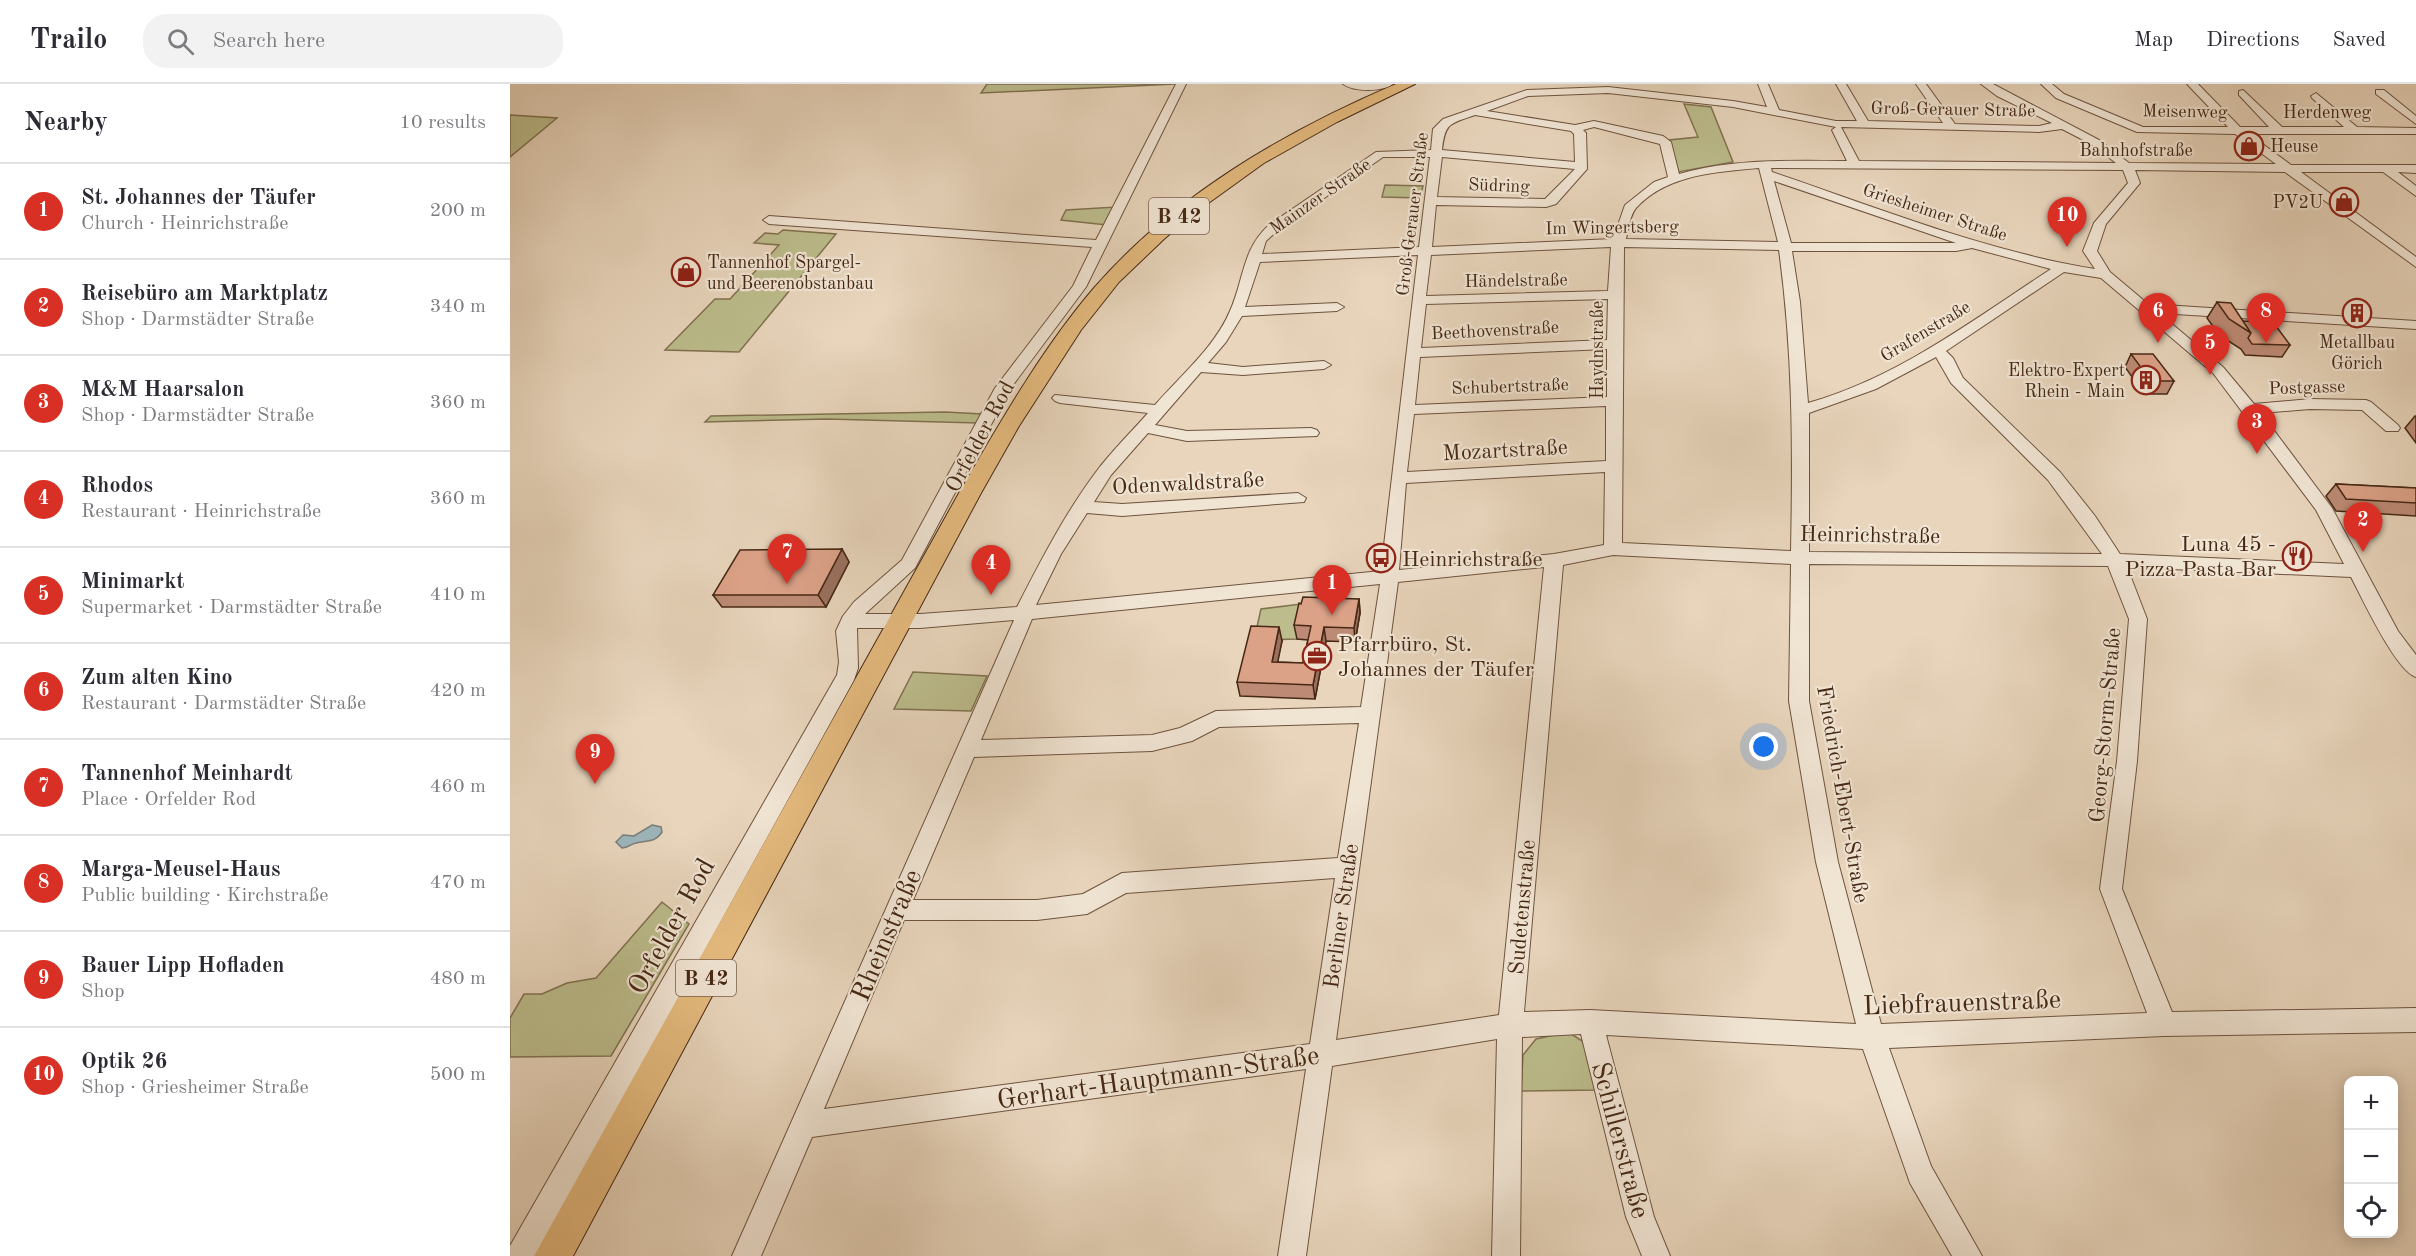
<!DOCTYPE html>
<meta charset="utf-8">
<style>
body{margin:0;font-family:"Old Standard TT",serif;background:#f2f2f3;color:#2b2b33}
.controls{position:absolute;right:18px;bottom:18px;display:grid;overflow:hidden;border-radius:12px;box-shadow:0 3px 15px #0003}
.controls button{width:54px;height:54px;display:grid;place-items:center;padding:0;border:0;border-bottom:2px solid #e1e1e2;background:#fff;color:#2b2b33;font:30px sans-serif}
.you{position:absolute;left:1254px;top:663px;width:21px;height:21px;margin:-15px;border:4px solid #fff;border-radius:50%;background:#1a73e8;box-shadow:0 0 0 9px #1a73e833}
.badge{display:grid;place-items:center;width:39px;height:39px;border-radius:50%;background:#d93025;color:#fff;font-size:20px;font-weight:700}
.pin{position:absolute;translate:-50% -50px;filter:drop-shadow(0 2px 3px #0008)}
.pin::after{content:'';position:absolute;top:32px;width:21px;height:18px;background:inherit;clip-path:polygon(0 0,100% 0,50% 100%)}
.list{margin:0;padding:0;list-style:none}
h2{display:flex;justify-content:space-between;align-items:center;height:78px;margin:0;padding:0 24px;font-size:26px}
h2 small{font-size:20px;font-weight:400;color:#7c7c81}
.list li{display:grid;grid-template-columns:39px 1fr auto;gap:18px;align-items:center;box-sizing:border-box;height:96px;padding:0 24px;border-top:2px solid #e1e1e2}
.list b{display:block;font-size:22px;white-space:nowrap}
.list p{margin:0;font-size:20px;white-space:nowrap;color:#7c7c81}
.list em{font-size:20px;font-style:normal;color:#7c7c81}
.icon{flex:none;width:33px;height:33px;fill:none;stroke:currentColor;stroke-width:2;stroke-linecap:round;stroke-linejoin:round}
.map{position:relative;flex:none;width:1906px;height:1172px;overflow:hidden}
header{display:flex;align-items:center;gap:36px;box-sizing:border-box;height:84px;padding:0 30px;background:#fff;border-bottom:2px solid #e1e1e2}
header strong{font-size:28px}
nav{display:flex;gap:33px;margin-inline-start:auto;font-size:21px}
.search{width:420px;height:54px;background:#f2f2f3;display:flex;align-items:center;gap:15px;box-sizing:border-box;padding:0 21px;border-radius:24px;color:#7c7c81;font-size:22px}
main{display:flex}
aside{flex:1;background:#fff}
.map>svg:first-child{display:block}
.green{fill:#bcbc8c;stroke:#817250;stroke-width:1.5}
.water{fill:#9cb6bc;stroke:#7a7d79;stroke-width:1.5}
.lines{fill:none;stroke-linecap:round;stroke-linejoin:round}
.minor-casing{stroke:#6e533e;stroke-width:2}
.major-casing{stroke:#462814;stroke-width:2}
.minor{fill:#f0e4d3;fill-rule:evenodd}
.major{fill:#e4ba7e;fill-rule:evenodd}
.wall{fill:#bd8b75;stroke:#462814;stroke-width:1.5}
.shaded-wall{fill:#9a715f;stroke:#462814;stroke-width:1.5}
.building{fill:#dca288;stroke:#462814;stroke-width:1.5}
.labels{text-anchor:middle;stroke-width:4.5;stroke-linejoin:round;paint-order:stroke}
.far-street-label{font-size:18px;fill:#462814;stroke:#f0e4d3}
.far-poi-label{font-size:18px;fill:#462814;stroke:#f0e4d3;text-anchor:start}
.shield{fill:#f0e4d3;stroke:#79604d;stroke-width:1.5}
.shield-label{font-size:21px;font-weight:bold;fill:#462814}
.street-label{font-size:22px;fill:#462814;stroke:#f0e4d3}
.poi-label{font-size:22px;fill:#462814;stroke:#f0e4d3;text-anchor:start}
.near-street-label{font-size:27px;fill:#462814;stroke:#f0e4d3}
</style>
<header>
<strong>Trailo</strong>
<div class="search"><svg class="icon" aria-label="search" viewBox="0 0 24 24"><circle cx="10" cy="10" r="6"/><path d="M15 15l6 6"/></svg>Search here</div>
<nav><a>Map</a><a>Directions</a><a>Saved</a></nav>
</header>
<main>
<aside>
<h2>Nearby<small>10 results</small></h2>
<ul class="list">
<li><span class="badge">1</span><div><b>St. Johannes der Täufer</b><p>Church · Heinrichstraße</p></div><em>200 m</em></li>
<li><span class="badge">2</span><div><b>Reisebüro am Marktplatz</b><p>Shop · Darmstädter Straße</p></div><em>340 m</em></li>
<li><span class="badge">3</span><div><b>M&amp;M Haarsalon</b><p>Shop · Darmstädter Straße</p></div><em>360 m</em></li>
<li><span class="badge">4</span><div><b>Rhodos</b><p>Restaurant · Heinrichstraße</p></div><em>360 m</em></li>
<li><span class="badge">5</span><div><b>Minimarkt</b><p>Supermarket · Darmstädter Straße</p></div><em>410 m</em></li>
<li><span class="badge">6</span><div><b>Zum alten Kino</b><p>Restaurant · Darmstädter Straße</p></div><em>420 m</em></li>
<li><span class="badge">7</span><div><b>Tannenhof Meinhardt</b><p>Place · Orfelder Rod</p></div><em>460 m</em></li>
<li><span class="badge">8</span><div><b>Marga-Meusel-Haus</b><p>Public building · Kirchstraße</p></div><em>470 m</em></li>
<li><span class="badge">9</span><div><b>Bauer Lipp Hofladen</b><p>Shop</p></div><em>480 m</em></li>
<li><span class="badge">10</span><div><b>Optik 26</b><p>Shop · Griesheimer Straße</p></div><em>500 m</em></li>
</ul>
</aside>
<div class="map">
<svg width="1906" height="1172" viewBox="0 0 1906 1172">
<rect width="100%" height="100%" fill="#e8d5bc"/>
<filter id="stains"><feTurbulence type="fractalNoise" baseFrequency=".00333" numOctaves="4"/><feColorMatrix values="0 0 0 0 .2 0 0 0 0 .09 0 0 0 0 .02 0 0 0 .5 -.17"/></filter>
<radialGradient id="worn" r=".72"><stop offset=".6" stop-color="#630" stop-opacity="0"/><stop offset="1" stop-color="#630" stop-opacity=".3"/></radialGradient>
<!-- green -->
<path class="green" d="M 477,0 L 666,0 L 471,9 Z
M 1174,20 L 1201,23 L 1223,78 L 1168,88 L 1159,56 L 1188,53 Z
M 0,31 L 47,34 L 0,73 Z
M 875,101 L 913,102 L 910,114 L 872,113 Z
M 606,123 L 597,141 L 551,136 L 556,126 Z
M 273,146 L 326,150 L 229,268 L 155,266 L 205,215 L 220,215 L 269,161 L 244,159 L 255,149 L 268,150 Z
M 435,328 L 472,330 L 468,339 L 317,335 L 195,338 L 201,332 Z
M 791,520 L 789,555 L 744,556 L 751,525 Z
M 403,588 L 477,592 L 461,627 L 384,625 Z
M 152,818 L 179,840 L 101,972 L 0,973 L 0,934 L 14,910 L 32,910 L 57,899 L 86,894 Z
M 1058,948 L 1077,960 L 1087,1006 L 1011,1007 L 1013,971 L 1026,955 Z"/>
<!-- water -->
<path class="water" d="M 142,741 L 151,743 L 152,748 C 145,759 137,756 126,759 C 120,760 119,764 112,764 L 106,758 L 113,751 L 124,752 Z"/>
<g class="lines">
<!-- minor casing -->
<g class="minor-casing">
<path id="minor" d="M 666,0 L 676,0 L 576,203 L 500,305 L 405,484 L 355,530 L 410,530 L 507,523 C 532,474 557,426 589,384 C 605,364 622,347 638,329 L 550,319 L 545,317 L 542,314 L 545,311 L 645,321 C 670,292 705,263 720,227 C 734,196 732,165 759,141 L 866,68 L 921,66 L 923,45 L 933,35 L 1017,6 L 1098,3 L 1223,17 L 1257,23 L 1248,0 L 1258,0 L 1269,26 L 1326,37 L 1347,37 L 1326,0 L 1336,0 L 1358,37 L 1433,39 L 1406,0 L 1416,0 L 1445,40 L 1529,42 L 1542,39 L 1487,12 L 1471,0 L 1483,0 L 1589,56 L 1619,79 L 1766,80 L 1725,50 L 1627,48 L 1546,14 L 1531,0 L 1542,0 L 1554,10 L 1633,43 L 1718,43 L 1677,0 L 1688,0 L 1730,43 L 1759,43 L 1729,11 L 1729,7 L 1733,6 L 1772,43 L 1834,43 L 1802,14 L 1801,12 L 1806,9 L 1847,43 L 1906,44 L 1906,50 L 1739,50 L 1781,81 L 1906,81 L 1906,89 L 1888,88 L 1906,102 L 1906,112 L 1873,88 L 1791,88 L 1906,173 L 1906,183 L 1775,88 L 1625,86 L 1630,99 L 1596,140 L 1587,167 L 1600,188 L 1638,220 L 1906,237 L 1906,245 L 1649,229 L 1713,283 L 1744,320 L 1800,315 L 1856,316 L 1861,318 L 1888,341 L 1890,344 L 1888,347 L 1876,347 L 1852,326 L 1800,325 L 1751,329 L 1822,424 L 1888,547 L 1906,571 L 1906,593 C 1886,587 1852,514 1841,493 L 1617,483 L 1637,535 L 1627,677 L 1612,805 L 1662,928 L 1906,924 L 1906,948 L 1654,952 L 1379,964 L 1421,1082 L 1472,1172 L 1442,1172 L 1400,1099 L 1353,965 L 1096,951 L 1144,1133 L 1160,1172 L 1132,1172 L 1116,1133 L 1071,950 L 1012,953 L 1010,1172 L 982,1172 L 987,955 L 822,982 L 796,1172 L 768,1172 L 796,985 L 302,1053 L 251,1172 L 222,1172 L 504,536 L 410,544 L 347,544 L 348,584 L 344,596 L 26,1172 L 0,1172 L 0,1162 L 327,591 L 329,578 L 326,547 L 333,532 L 344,518 L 392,476 L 485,304 L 563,202 L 582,163 L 259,140 L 253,136 L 259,132 L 586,156 ZM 1098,9 L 1223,23 L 1326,43 L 1322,46 L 1337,77 C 1280,77 1224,74 1169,90 L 1161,58 L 1153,52 L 1084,37 L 1065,41 L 977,27 L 1018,12 ZM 965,31 L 1061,47 L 1064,50 L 1065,78 L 932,66 C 935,38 940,40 965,31 ZM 1084,43 L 1150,60 L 1158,93 L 1144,98 L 1115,121 L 1103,155 L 922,163 L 926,121 L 1036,123 L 1046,120 L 1077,85 L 1076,49 L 1073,46 ZM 1331,43 L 1529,48 L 1552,45 L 1581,60 L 1606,79 L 1349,77 ZM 873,73 L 920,73 L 909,163 L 752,170 L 756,157 L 767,147 ZM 932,73 L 1065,85 L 1035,115 L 927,113 ZM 1249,84 L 1268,158 L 1116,155 C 1118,146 1120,131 1126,124 C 1157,90 1207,88 1249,84 ZM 1261,84 L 1613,86 L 1618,99 L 1584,139 L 1573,167 L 1585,185 C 1474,167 1368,124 1262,88 ZM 1264,97 L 1446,159 L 1281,159 ZM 1101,163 L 1098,207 L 916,212 L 921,171 ZM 1114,163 L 1269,166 C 1283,269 1283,364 1281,467 L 1112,459 ZM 1462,164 L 1541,185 C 1463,236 1389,293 1298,319 L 1290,218 L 1282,167 L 1446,167 ZM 908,171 L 871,487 L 526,521 L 551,470 L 577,429 L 612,432 L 794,418 L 796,414 L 788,409 L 612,420 L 584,418 L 601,391 L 638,349 L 677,357 L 807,352 L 809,349 L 807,346 L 801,344 L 677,347 L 645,341 L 691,288 L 733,291 L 814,285 L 821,281 L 814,277 L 733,283 L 698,279 L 716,258 L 732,232 L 827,227 L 834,223 L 827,219 L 735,223 L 750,178 ZM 1554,188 L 1591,194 L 1703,289 L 1806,426 L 1834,480 L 1610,470 L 1585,432 L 1550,388 L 1453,294 L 1443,274 L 1436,267 ZM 1098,215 L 1097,256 L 911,264 L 916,220 ZM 1097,265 L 1097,313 L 905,321 L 910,273 ZM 1426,273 L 1441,299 L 1538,396 L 1592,470 L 1299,468 L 1299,329 L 1366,305 ZM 1096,322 L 1096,377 L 897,388 L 904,330 ZM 1095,388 L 1094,461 L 1044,470 L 889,486 L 896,399 ZM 1103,471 L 1281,480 L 1279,617 L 1306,778 L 1346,940 L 1080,926 L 1014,928 L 1053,481 ZM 1299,480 L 1598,482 L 1619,535 L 1607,677 L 1590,805 L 1637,929 L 1371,940 L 1328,778 L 1299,617 ZM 1034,483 L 989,931 L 826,956 L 888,498 ZM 870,500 L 851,623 L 706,627 L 670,644 L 642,651 L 471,656 L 522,535 ZM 849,639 L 828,774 L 612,789 L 573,810 L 527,816 L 403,816 L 464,673 L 642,667 L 682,657 L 709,643 ZM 825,794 L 800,960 L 314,1025 L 394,836 L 527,836 L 577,830 L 616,809 Z
M 833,0 L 883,0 C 872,8 844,8 833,0 Z
M 1866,6 L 1874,6 L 1906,32 L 1906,40 L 1866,10 Z"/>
</g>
<!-- major casing -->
<g class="major-casing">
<path id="major" d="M 886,0 L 905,0 L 827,38 L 754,79 L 686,128 L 654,155 L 609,198 L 571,246 L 509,342 L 471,409 L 63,1172 L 24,1172 L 449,409 C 490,339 531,266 584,204 C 665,111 774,48 886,0 Z"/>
</g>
<!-- minor -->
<use href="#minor" class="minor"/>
<!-- major -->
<use href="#major" class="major"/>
</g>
<!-- wall -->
<path class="wall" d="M 1707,218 L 1733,237 L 1780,261 L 1772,273 L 1735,271 L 1731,265 L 1709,251 L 1697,234 Z
M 1621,270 L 1664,297 L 1657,310 L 1634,310 L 1615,283 Z
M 1905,332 L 1906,332 L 1906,359 L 1895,344 Z
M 1826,400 L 1906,404 L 1906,432 L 1826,427 L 1816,412 Z
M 332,465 L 339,478 L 316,523 L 212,523 L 203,511 Z
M 849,515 L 850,529 L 845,558 L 816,557 L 805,615 L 730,612 L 727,598 L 772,557 L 767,578 L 793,579 L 798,556 L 787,555 L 784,541 Z"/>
<!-- shaded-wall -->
<path class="shaded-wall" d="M 332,465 L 339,478 L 316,523 L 308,511 Z
M 849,515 L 850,529 L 845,558 L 844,544 Z
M 769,543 L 772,557 L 765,592 L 762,578 Z
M 814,543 L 816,557 L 805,615 L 803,601 Z"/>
<!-- building -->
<path class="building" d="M 1707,218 L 1721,219 L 1741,249 L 1719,235 Z
M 1733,237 L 1763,238 L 1780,261 L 1742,260 L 1738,254 L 1741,249 Z
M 1621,270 L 1643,270 L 1664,297 L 1641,297 Z
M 1826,400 L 1906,404 L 1906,419 L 1836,415 Z
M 332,465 L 308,511 L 203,511 L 230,466 Z
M 793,513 L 849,515 L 844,544 L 814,543 L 803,601 L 727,598 L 741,542 L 769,543 L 762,578 L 793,579 L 801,542 L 784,541 L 789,519 L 791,520 Z"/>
<!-- icons -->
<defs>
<g id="shop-ring" transform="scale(1.5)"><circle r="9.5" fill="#f0e4d3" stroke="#8f2418" stroke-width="1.5"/><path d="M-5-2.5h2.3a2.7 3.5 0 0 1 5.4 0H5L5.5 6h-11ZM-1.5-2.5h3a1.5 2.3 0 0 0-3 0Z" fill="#8f2418"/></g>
<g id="building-ring" transform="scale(1.5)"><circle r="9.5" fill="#f0e4d3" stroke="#8f2418" stroke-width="1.5"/><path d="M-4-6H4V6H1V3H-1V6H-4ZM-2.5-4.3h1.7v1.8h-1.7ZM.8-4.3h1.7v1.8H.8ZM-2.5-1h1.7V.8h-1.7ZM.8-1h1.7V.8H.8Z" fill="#8f2418"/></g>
<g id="restaurant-ring" transform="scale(1.5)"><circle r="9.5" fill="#f0e4d3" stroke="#8f2418" stroke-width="1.5"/><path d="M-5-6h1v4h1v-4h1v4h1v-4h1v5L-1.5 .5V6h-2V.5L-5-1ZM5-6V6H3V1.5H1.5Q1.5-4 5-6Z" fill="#8f2418"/></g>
<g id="bus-ring" transform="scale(1.5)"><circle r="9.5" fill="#f0e4d3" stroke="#8f2418" stroke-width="1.5"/><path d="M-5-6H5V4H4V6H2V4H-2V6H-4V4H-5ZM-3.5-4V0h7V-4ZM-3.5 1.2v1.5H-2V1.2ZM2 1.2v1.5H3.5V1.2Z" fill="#8f2418"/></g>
<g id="office-ring" transform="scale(1.5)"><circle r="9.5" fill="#f0e4d3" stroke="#8f2418" stroke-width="1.5"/><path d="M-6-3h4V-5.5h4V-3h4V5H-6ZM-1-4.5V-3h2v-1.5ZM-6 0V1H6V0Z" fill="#8f2418"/></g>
</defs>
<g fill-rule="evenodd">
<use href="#shop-ring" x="1739" y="62"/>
<use href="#shop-ring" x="1834" y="118"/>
<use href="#shop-ring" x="176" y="188"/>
<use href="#building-ring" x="1847" y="229"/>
<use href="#building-ring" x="1636" y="296"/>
<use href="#restaurant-ring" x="1787" y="472"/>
<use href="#bus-ring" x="871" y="474"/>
<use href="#office-ring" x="807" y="572"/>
</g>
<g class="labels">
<!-- far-street labels -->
<g class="far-street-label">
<text transform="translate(1443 25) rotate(1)" y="6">Groß-Gerauer Straße</text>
<text transform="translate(1675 27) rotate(1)" y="6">Meisenweg</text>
<text x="1817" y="34">Herdenweg</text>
<text x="1626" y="72">Bahnhofstraße</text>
<text transform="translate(989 101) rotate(2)" y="6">Südring</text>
<text transform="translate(810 112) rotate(-35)" y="6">Mainzer Straße</text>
<text transform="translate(1425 128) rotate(18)" y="6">Griesheimer Straße</text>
<text transform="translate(902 130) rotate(-83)" y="6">Groß-Gerauer Straße</text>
<text transform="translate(1102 143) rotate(-1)" y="6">Im Wingertsberg</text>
<text transform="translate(1006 196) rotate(-1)" y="6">Händelstraße</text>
<text transform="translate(985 246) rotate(-3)" y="6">Beethovenstraße</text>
<text transform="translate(1415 247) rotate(-31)" y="6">Grafenstraße</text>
<text transform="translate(1087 266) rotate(-90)" y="6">Haydnstraße</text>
<text transform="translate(1000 302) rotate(-2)" y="6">Schubertstraße</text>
<text transform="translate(1797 303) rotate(-2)" y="6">Postgasse</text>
</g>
<!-- far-poi labels -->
<g class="far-poi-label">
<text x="1760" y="68">Heuse</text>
<text x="1813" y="124" text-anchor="end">PV2U</text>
<text x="197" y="184">Tannenhof Spargel-<tspan x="197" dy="21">und Beerenobstanbau</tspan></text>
<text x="1847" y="264" text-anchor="middle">Metallbau<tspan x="1847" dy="21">Görich</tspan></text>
<text x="1615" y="292" text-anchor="end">Elektro-Expert<tspan x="1615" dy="21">Rhein - Main</tspan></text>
</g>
<!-- shield labels -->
<g class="shield">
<rect x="639" y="114" width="60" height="36" rx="4.5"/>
<rect x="166" y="876" width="60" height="36" rx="4.5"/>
</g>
<g class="shield-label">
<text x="669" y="139">B 42</text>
<text x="196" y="901">B 42</text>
</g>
<!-- street labels -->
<g class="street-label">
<text transform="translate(469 352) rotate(-62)" y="8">Orfelder Rod</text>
<text transform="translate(995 365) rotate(-3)" y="8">Mozartstraße</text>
<text transform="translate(678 398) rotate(-3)" y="8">Odenwaldstraße</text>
<text transform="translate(1360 450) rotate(1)" y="8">Heinrichstraße</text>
<text transform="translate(1594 641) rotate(-85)" y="8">Georg-Storm-Straße</text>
<text transform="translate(1334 710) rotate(80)" y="8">Friedrich-Ebert-Straße</text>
<text transform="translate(1011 823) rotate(-85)" y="8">Sudetenstraße</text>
<text transform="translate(830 832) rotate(-82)" y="8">Berliner Straße</text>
</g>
<!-- poi labels -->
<g class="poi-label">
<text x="1766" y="467" text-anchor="end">Luna 45 -<tspan x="1766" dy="25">Pizza Pasta Bar</tspan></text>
<text x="892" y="482">Heinrichstraße</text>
<text x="828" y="567">Pfarrbüro, St.<tspan x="828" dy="25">Johannes der Täufer</tspan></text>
</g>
<!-- near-street labels -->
<g class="near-street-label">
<text transform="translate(161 842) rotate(-61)" y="9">Orfelder Rod</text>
<text transform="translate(376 851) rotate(-67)" y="9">Rheinstraße</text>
<text transform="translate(1452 918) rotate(-2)" y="9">Liebfrauenstraße</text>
<text transform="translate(648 993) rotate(-8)" y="9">Gerhart-Hauptmann-Straße</text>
<text transform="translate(1111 1056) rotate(75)" y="9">Schillerstraße</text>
</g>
</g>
<rect width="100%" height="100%" filter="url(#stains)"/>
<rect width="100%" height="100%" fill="url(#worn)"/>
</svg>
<div class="controls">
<button>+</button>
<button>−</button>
<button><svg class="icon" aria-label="locate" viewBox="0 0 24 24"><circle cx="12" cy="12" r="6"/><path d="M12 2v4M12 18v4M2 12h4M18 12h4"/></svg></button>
</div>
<div class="you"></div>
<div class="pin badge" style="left:822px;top:531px">1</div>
<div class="pin badge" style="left:1853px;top:468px">2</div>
<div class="pin badge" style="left:1747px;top:370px">3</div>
<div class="pin badge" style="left:481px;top:511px">4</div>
<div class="pin badge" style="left:1700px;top:291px">5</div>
<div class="pin badge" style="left:1648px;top:259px">6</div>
<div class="pin badge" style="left:277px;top:500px">7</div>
<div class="pin badge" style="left:1756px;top:259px">8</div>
<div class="pin badge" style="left:85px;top:700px">9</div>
<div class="pin badge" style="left:1557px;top:163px">10</div>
</div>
</main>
